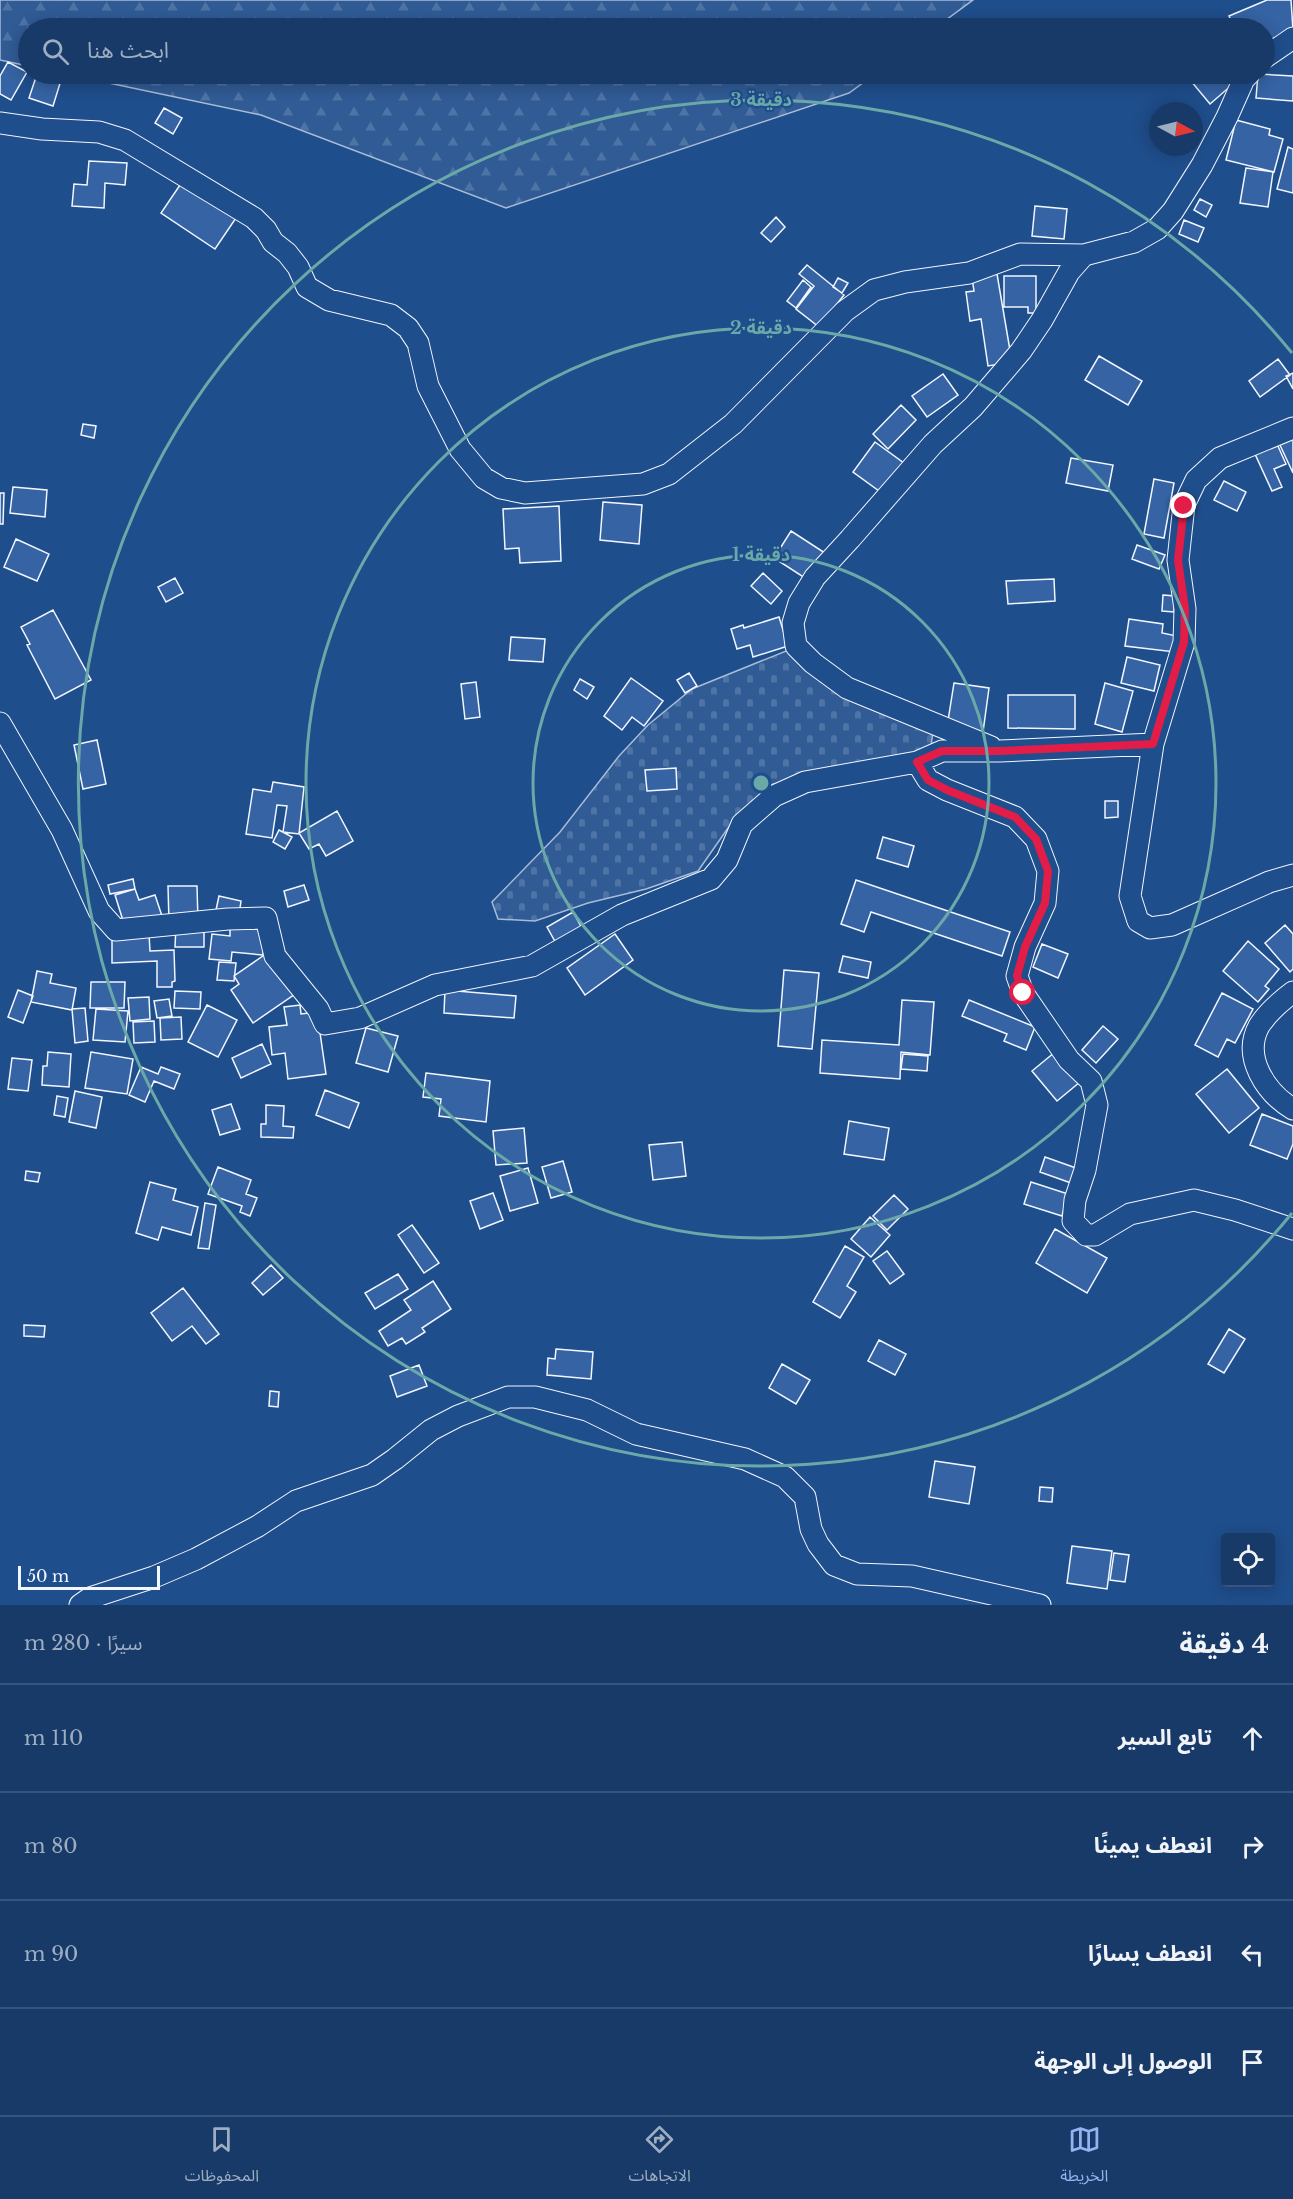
<!DOCTYPE html>
<html lang="ar">
<meta charset="utf-8">
<style>
body{margin:0;font-family:"Libre Baskerville","Noto Sans Arabic",serif;background:#244571;color:#f1f3f6;direction:rtl}
.controls{position:absolute;right:18px;bottom:18px;display:grid;overflow:hidden;border-radius:6px;box-shadow:0 3px 15px #0003}
.controls button{width:54px;height:54px;display:grid;place-items:center;padding:0;border:0;border-bottom:2px solid #36547d;background:#173a69;color:#f1f3f6;font:30px sans-serif}
.compass{position:absolute;left:1149px;top:102px;width:54px;height:54px;border-radius:50%;background:#173a69;box-shadow:0 3px 15px #0003;rotate:97deg}
.scale{position:absolute;left:18px;bottom:15px;width:142px;box-sizing:border-box;padding-left:6px;border:3px solid #f2f6ff;border-top:0;font-size:16px;line-height:21px;white-space:nowrap;color:#f2f6ff;-webkit-text-stroke:4px #1f4e8c;paint-order:stroke}
.stop{position:absolute;width:18px;height:18px;margin:-14px;border:4px solid #e11d48;border-radius:50%;background:#fff}
.stop.end{background:#e11d48;border-color:#fff;box-shadow:0 2px 6px #0008}
.list{margin:0;padding:0;list-style:none}
h2{display:flex;justify-content:space-between;align-items:center;height:78px;margin:0;padding:0 24px;font-size:26px}
h2 small{font-size:20px;font-weight:400;color:#9eadc0}
.list li{display:grid;grid-template-columns:39px 1fr auto;gap:18px;align-items:center;box-sizing:border-box;height:108px;padding:0 24px;border-top:2px solid #36547d}
.list b{display:block;font-size:22px;white-space:nowrap}
.list em{font-size:20px;font-style:normal;color:#9eadc0}
.icon{flex:none;width:33px;height:33px;fill:none;stroke:currentColor;stroke-width:2;stroke-linecap:round;stroke-linejoin:round}
.map{position:relative;flex:none;width:1293px;height:1605px;overflow:hidden;direction:ltr}
.search{position:absolute;background:#173a69;box-shadow:0 3px 15px #0003;left:18px;right:18px;top:18px;height:66px;display:flex;align-items:center;gap:15px;box-sizing:border-box;padding:0 21px;border-radius:33px;color:#9eadc0;font-size:22px}
.sheet{height:510px;background:#173a69}
nav{display:flex;justify-content:space-around;align-items:center;box-sizing:border-box;height:84px;border-top:2px solid #36547d;background:#173a69;font-size:16px;color:#9eadc0}
nav a{display:grid;justify-items:center;gap:3px}
nav .on{color:#95b2f1}
.map>svg:first-child{display:block}
.forest{fill:url(#forest-firs);stroke:#a8bbd7;stroke-width:1.5}
.cemetery{fill:url(#cemetery-stones);stroke:#a8bbd7;stroke-width:1.5}
.building{fill:#3563a3;stroke:#f2f6ff;stroke-width:1.5}
.lines{fill:none;stroke-linecap:round;stroke-linejoin:round}
.minor-casing{stroke:#f2f6ff;stroke-width:23}
.minor{stroke:#1f4e8c;stroke-width:21}
.route{stroke:#e11d48;stroke-width:8}
.ring{fill:none;stroke:#6aa9a8;stroke-width:3}
.centre{fill:#6aa9a8;stroke:#1f4e8c;stroke-width:3}
.ring-label{font-size:18px;text-anchor:middle;font-weight:bold;fill:#6aa9a8;stroke:#1f4e8c;stroke-width:4.5;stroke-linejoin:round;paint-order:stroke}
</style>
<div class="map">
<svg width="1293" height="1605" viewBox="0 0 1293 1605">
<defs>
<pattern id="forest-firs" width="22" height="20" patternUnits="userSpaceOnUse" patternTransform="scale(1.5)"><rect width="22" height="20" fill="#305b95"/><path d="M5 1l3.5 6h-7zM16 11l3.5 6h-7z" fill="#4e73a5"/></pattern>
<pattern id="cemetery-stones" width="16" height="16" patternUnits="userSpaceOnUse" patternTransform="scale(1.5)"><rect width="16" height="16" fill="#305b95"/><path d="M2 7V4a2 2 0 0 1 4 0v3zM10 15v-3a2 2 0 0 1 4 0v3z" fill="#4e73a5"/></pattern>
</defs>
<rect width="100%" height="100%" fill="#1f4e8c"/>
<!-- forest -->
<path class="forest" d="M 0,0 L 973,0 L 935,28 L 28,28 L 28,66 L 0,60 Z
M 66,74 L 875,74 L 849,93 L 506,208 L 261,115 Z"/>
<!-- cemetery -->
<path class="cemetery" d="M 791,649 L 933,732 L 931,746 L 916,755 L 831,770 L 770,785 L 728,828 L 698,871 L 646,889 L 588,903 L 535,921 L 498,919 L 492,902 L 560,832 L 619,756 L 648,725 L 692,689 Z"/>
<!-- building -->
<path class="building" d="M 1267,0 L 1291,0 L 1293,30 L 1264,42 L 1264,28 L 1234,28 L 1229,16 Z
M 8,62 L 27,72 L 11,100 L 0,94 L 0,76 Z
M 37,74 L 53,74 L 62,77 L 53,106 L 29,98 Z
M 1188,74 L 1232,74 L 1228,77 L 1233,84 L 1210,104 L 1186,75 Z
M 1258,74 L 1293,76 L 1293,101 L 1256,98 Z
M 164,108 L 182,118 L 173,134 L 155,123 Z
M 1236,120 L 1270,129 L 1269,135 L 1283,139 L 1274,172 L 1226,160 Z
M 1288,147 L 1293,149 L 1293,193 L 1277,189 Z
M 89,161 L 127,163 L 125,185 L 105,183 L 104,208 L 72,206 L 74,184 L 87,185 Z
M 1246,168 L 1273,172 L 1268,207 L 1240,203 Z
M 182,182 L 236,218 L 215,249 L 161,213 Z
M 1200,199 L 1212,205 L 1206,217 L 1194,210 Z
M 1035,206 L 1067,209 L 1064,239 L 1032,236 Z
M 776,217 L 785,227 L 771,242 L 761,233 Z
M 1184,220 L 1204,228 L 1198,242 L 1179,234 Z
M 807,265 L 844,295 L 819,327 L 796,309 L 814,286 L 799,274 Z
M 997,274 L 1012,362 L 988,366 L 981,319 L 970,321 L 966,292 L 974,291 L 972,278 Z
M 1004,276 L 1036,276 L 1036,313 L 1028,313 L 1028,307 L 1004,307 Z
M 838,278 L 848,283 L 842,293 L 833,287 Z
M 803,280 L 811,287 L 796,308 L 787,301 Z
M 1099,356 L 1142,381 L 1128,405 L 1085,380 Z
M 1278,359 L 1290,375 L 1260,397 L 1249,381 Z
M 1293,373 L 1293,389 L 1286,376 Z
M 943,374 L 958,395 L 927,417 L 912,396 Z
M 901,405 L 916,420 L 888,449 L 873,434 Z
M 83,424 L 96,426 L 94,438 L 81,435 Z
M 1293,437 L 1293,473 L 1279,443 Z
M 875,442 L 908,466 L 886,496 L 853,472 Z
M 1277,444 L 1286,464 L 1274,469 L 1282,487 L 1272,491 L 1255,454 Z
M 1071,458 L 1113,465 L 1108,491 L 1066,483 Z
M 1154,479 L 1174,483 L 1164,538 L 1144,534 Z
M 1224,481 L 1246,492 L 1237,511 L 1214,500 Z
M 13,487 L 47,490 L 45,517 L 10,513 Z
M 0,493 L 4,493 L 3,524 L 0,524 Z
M 603,502 L 642,505 L 639,544 L 600,540 Z
M 559,506 L 561,561 L 520,563 L 519,548 L 505,549 L 503,509 Z
M 791,531 L 825,553 L 808,580 L 774,558 Z
M 16,539 L 49,554 L 37,581 L 4,567 Z
M 1137,545 L 1165,555 L 1159,569 L 1132,559 Z
M 763,573 L 782,591 L 771,604 L 751,586 Z
M 175,578 L 183,593 L 166,602 L 158,587 Z
M 1054,579 L 1055,601 L 1008,604 L 1006,581 Z
M 1163,595 L 1175,596 L 1174,612 L 1162,611 Z
M 53,610 L 91,680 L 55,699 L 27,645 L 30,644 L 21,627 Z
M 779,617 L 788,646 L 753,657 L 750,645 L 737,649 L 731,629 L 743,625 L 744,628 Z
M 1129,619 L 1163,624 L 1162,633 L 1177,636 L 1175,652 L 1125,646 Z
M 511,637 L 545,639 L 543,662 L 509,660 Z
M 1127,657 L 1160,665 L 1154,691 L 1121,683 Z
M 689,673 L 697,686 L 685,693 L 677,680 Z
M 631,678 L 663,701 L 644,726 L 632,717 L 622,730 L 604,716 Z
M 580,679 L 594,687 L 587,699 L 574,690 Z
M 476,682 L 480,717 L 465,719 L 461,684 Z
M 954,683 L 989,688 L 983,732 L 947,727 Z
M 1105,683 L 1133,691 L 1122,732 L 1095,724 Z
M 1008,695 L 1075,695 L 1075,729 L 1008,728 Z
M 97,740 L 106,784 L 83,789 L 74,745 Z
M 676,768 L 677,789 L 647,791 L 645,770 Z
M 273,782 L 304,787 L 299,834 L 283,832 L 287,806 L 277,805 L 272,838 L 246,834 L 253,789 L 271,792 Z
M 1105,801 L 1118,801 L 1118,817 L 1105,818 Z
M 337,811 L 353,841 L 326,856 L 319,844 L 309,849 L 299,833 Z
M 279,830 L 292,837 L 285,849 L 273,842 Z
M 883,837 L 914,846 L 908,867 L 877,858 Z
M 133,879 L 135,889 L 110,894 L 108,885 Z
M 856,880 L 1010,932 L 1002,956 L 871,912 L 864,932 L 841,924 Z
M 304,885 L 309,900 L 288,907 L 284,891 Z
M 168,886 L 197,886 L 198,921 L 169,922 Z
M 135,889 L 139,900 L 155,895 L 162,916 L 125,927 L 115,895 Z
M 219,896 L 241,901 L 239,915 L 216,910 Z
M 573,912 L 583,930 L 557,945 L 547,927 Z
M 1285,925 L 1293,934 L 1293,969 L 1290,972 L 1265,943 Z
M 176,926 L 204,927 L 204,947 L 175,947 Z
M 230,926 L 265,930 L 263,955 L 232,952 L 231,961 L 209,959 L 212,934 L 230,936 Z
M 149,934 L 150,951 L 174,950 L 175,981 L 172,982 L 172,987 L 157,987 L 157,961 L 112,963 L 112,935 Z
M 615,934 L 633,960 L 585,995 L 567,968 Z
M 1248,941 L 1279,969 L 1265,986 L 1269,989 L 1258,1002 L 1223,971 Z
M 1042,944 L 1068,954 L 1058,978 L 1033,967 Z
M 270,951 L 298,992 L 253,1023 L 231,990 L 239,984 L 234,976 Z
M 843,956 L 871,962 L 868,978 L 839,972 Z
M 219,962 L 236,963 L 234,981 L 217,980 Z
M 784,970 L 819,973 L 812,1049 L 778,1046 Z
M 37,971 L 52,974 L 50,983 L 76,988 L 72,1010 L 31,1002 Z
M 91,982 L 125,982 L 124,1008 L 90,1008 Z
M 18,990 L 33,996 L 23,1023 L 8,1017 Z
M 445,990 L 516,996 L 514,1018 L 444,1013 Z
M 175,991 L 201,992 L 200,1009 L 174,1008 Z
M 1222,993 L 1253,1009 L 1235,1043 L 1227,1039 L 1218,1057 L 1195,1045 Z
M 149,997 L 150,1019 L 130,1021 L 128,998 Z
M 169,999 L 172,1016 L 157,1018 L 154,1001 Z
M 902,1000 L 934,1002 L 930,1055 L 901,1052 L 900,1079 L 820,1073 L 822,1040 L 899,1045 Z
M 969,1000 L 1035,1027 L 1026,1050 L 1004,1041 L 1007,1034 L 962,1016 Z
M 207,1005 L 237,1020 L 218,1057 L 188,1042 Z
M 300,1005 L 301,1014 L 317,1012 L 326,1074 L 288,1079 L 285,1053 L 272,1055 L 269,1027 L 287,1025 L 284,1007 Z
M 85,1008 L 88,1041 L 75,1043 L 72,1009 Z
M 96,1009 L 128,1011 L 125,1042 L 93,1040 Z
M 181,1017 L 182,1039 L 161,1040 L 160,1018 Z
M 154,1021 L 155,1042 L 134,1043 L 133,1022 Z
M 1103,1026 L 1118,1039 L 1096,1063 L 1082,1050 Z
M 366,1028 L 398,1036 L 388,1072 L 356,1063 Z
M 262,1044 L 271,1064 L 241,1078 L 232,1058 Z
M 48,1052 L 71,1054 L 69,1087 L 42,1085 L 43,1066 L 47,1066 Z
M 91,1052 L 133,1059 L 127,1094 L 85,1088 Z
M 1055,1052 L 1080,1082 L 1057,1101 L 1032,1071 Z
M 903,1054 L 928,1056 L 927,1071 L 901,1069 Z
M 12,1058 L 32,1060 L 28,1091 L 8,1089 Z
M 141,1067 L 158,1074 L 161,1067 L 180,1074 L 174,1089 L 154,1081 L 145,1102 L 129,1095 Z
M 1227,1069 L 1259,1108 L 1229,1133 L 1196,1094 Z
M 426,1073 L 490,1081 L 486,1122 L 439,1116 L 441,1099 L 423,1097 Z
M 325,1090 L 359,1103 L 349,1128 L 316,1115 Z
M 75,1091 L 102,1097 L 96,1128 L 69,1122 Z
M 57,1096 L 68,1098 L 65,1117 L 54,1115 Z
M 231,1104 L 240,1129 L 220,1135 L 212,1110 Z
M 266,1105 L 284,1106 L 283,1126 L 294,1127 L 293,1138 L 261,1137 L 261,1124 L 266,1124 Z
M 1262,1114 L 1293,1126 L 1293,1144 L 1287,1159 L 1250,1145 Z
M 849,1121 L 889,1128 L 884,1160 L 844,1154 Z
M 524,1128 L 527,1163 L 496,1165 L 493,1131 Z
M 682,1142 L 686,1176 L 653,1180 L 649,1145 Z
M 1045,1157 L 1076,1168 L 1071,1183 L 1040,1172 Z
M 563,1161 L 572,1192 L 551,1198 L 542,1167 Z
M 218,1167 L 251,1180 L 246,1194 L 257,1198 L 250,1216 L 240,1212 L 242,1206 L 208,1194 Z
M 528,1168 L 538,1203 L 510,1211 L 500,1176 Z
M 26,1171 L 40,1173 L 38,1182 L 25,1180 Z
M 150,1182 L 176,1189 L 173,1200 L 198,1207 L 191,1235 L 162,1227 L 158,1240 L 136,1233 Z
M 1031,1182 L 1068,1194 L 1062,1216 L 1024,1204 Z
M 493,1193 L 503,1220 L 480,1229 L 470,1201 Z
M 894,1195 L 908,1209 L 887,1230 L 873,1216 Z
M 205,1203 L 216,1205 L 209,1249 L 198,1248 Z
M 870,1217 L 890,1235 L 871,1257 L 851,1239 Z
M 412,1225 L 439,1263 L 424,1273 L 398,1235 Z
M 1055,1229 L 1107,1258 L 1087,1293 L 1036,1263 Z
M 845,1246 L 864,1257 L 847,1286 L 856,1292 L 840,1318 L 813,1302 Z
M 887,1251 L 904,1274 L 890,1284 L 873,1261 Z
M 271,1265 L 283,1278 L 263,1295 L 252,1283 Z
M 398,1274 L 408,1289 L 375,1309 L 365,1293 Z
M 433,1281 L 451,1309 L 422,1328 L 425,1332 L 406,1344 L 402,1338 L 388,1346 L 379,1331 L 411,1310 L 404,1300 Z
M 183,1288 L 219,1334 L 206,1344 L 192,1326 L 172,1341 L 151,1313 Z
M 24,1325 L 45,1326 L 44,1337 L 24,1336 Z
M 1229,1329 L 1245,1339 L 1224,1373 L 1208,1364 Z
M 879,1340 L 906,1354 L 895,1375 L 868,1361 Z
M 556,1349 L 593,1352 L 591,1379 L 547,1375 L 548,1358 L 555,1359 Z
M 782,1364 L 810,1380 L 796,1404 L 769,1388 Z
M 419,1365 L 427,1386 L 397,1397 L 390,1376 Z
M 270,1391 L 279,1392 L 278,1407 L 269,1406 Z
M 935,1461 L 975,1467 L 969,1504 L 929,1497 Z
M 1040,1487 L 1053,1488 L 1052,1502 L 1039,1501 Z
M 1072,1546 L 1112,1551 L 1107,1589 L 1067,1583 Z
M 1114,1553 L 1129,1555 L 1125,1582 L 1110,1580 Z"/>
<g class="lines">
<!-- minor casing -->
<g class="minor-casing">
<path id="minor" d="M 1264,58 L 1293,38
M 0,123 L 42,129 L 99,132 L 125,140 L 254,218 L 266,230 L 273,242 L 287,253 L 298,267 L 307,287 L 329,300 L 391,315 L 408,328 L 418,343 L 428,386 L 460,449 L 484,478 L 501,488 L 525,493 L 643,484 L 669,474 L 733,424 L 845,311 L 874,290 L 905,282 L 969,273 L 1020,254 L 1084,255
M 1293,428 L 1220,458 L 1196,480 L 1184,505 L 1178,560 L 1185,609 L 1184,642 L 1153,744 L 1130,896 L 1138,921 L 1150,928 L 1172,925 L 1269,882 L 1293,875
M 0,723 L 62,830 L 99,911 L 116,930 L 228,919 L 266,918 L 275,956 L 318,1009 L 325,1024 L 360,1018 L 435,985 L 532,966 L 622,915 L 711,879 L 727,860 L 742,824 L 774,796 L 805,782 L 917,762 L 942,751 L 1000,751 L 1153,744
M 991,747 L 847,688 L 813,663 L 796,646 L 793,623 L 799,603 L 815,577 L 850,539 L 933,444 L 973,407 L 1021,351 L 1042,320 L 1069,272 L 1084,255 L 1134,242 L 1157,229 L 1173,211 L 1202,165 L 1227,117 L 1244,79 L 1249,74
M 917,762 L 928,780 L 947,790 L 1015,817 L 1036,839 L 1048,871 L 1045,903 L 1025,947 L 1017,976 L 1023,993 L 1069,1060 L 1091,1081 L 1097,1105 L 1085,1170 L 1075,1200 L 1073,1221 L 1086,1235 L 1095,1235 L 1130,1214 L 1194,1200 L 1235,1210 L 1293,1229
M 1293,992 C 1281,1001 1267,1013 1259,1026 C 1242,1057 1266,1093 1293,1109
M 80,1605 L 90,1598 L 154,1577 L 196,1559 L 258,1526 L 296,1501 L 372,1475 L 395,1459 L 431,1430 L 458,1416 L 508,1397 L 535,1397 L 587,1410 L 636,1434 L 745,1459 L 785,1477 L 805,1497 L 811,1529 L 818,1544 L 834,1565 L 857,1574 L 912,1576 L 1040,1605"/>
</g>
<!-- minor -->
<use href="#minor" class="minor"/>
</g>
<g class="lines">
<!-- route -->
<path class="route" d="M 1023,993 L 1017,976 L 1025,947 L 1045,903 L 1048,871 L 1036,839 L 1015,817 L 947,790 L 928,780 L 917,762 L 942,751 L 1000,751 L 1153,744 L 1184,642 L 1185,609 L 1178,560 L 1184,506"/>
</g>
<!-- distance rings -->
<g class="ring">
<circle cx="761" cy="783" r="228"/>
<circle cx="761" cy="783" r="455"/>
<path d="M1292 1213A683 683 0 1 1 1292 353"/>
</g>
<circle cx="761" cy="783" r="9" class="centre"/>
<g class="ring-label">
<text x="761" y="106">3 دقيقة</text>
<text x="761" y="334">2 دقيقة</text>
<text x="761" y="561">1 دقيقة</text>
</g>
</svg>
<div class="controls">
<button><svg class="icon" aria-label="locate" viewBox="0 0 24 24"><circle cx="12" cy="12" r="6"/><path d="M12 2v4M12 18v4M2 12h4M18 12h4"/></svg></button>
</div>
<svg class="compass" viewBox="-18 -18 36 36"><path d="M0-13l5 13h-10z" fill="#e53935"/><path d="M0 13l5-13h-10z" fill="#9eadc0"/></svg>
<div class="scale">50 m</div>
<div class="stop" style="left:1023px;top:993px"></div>
<div class="stop end" style="left:1184px;top:506px"></div>
<div class="search"><svg class="icon" aria-label="search" viewBox="0 0 24 24"><circle cx="10" cy="10" r="6"/><path d="M15 15l6 6"/></svg>ابحث هنا</div>
</div>
<section class="sheet">
<h2>4 دقيقة<small>سيرًا · 280 m</small></h2>
<ul class="list">
<li><svg class="icon" aria-label="ahead" viewBox="0 0 24 24"><path d="M12 20V5M6 11l6-6 6 6"/></svg><div><b>تابع السير</b></div><em>110 m</em></li>
<li><svg class="icon" aria-label="right" viewBox="0 0 24 24"><path d="M7 20v-9h11M14 6l5 5-5 5"/></svg><div><b>انعطف يمينًا</b></div><em>80 m</em></li>
<li><svg class="icon" aria-label="left" viewBox="0 0 24 24"><path d="M17 20v-9H6M10 6l-5 5 5 5"/></svg><div><b>انعطف يسارًا</b></div><em>90 m</em></li>
<li><svg class="icon" aria-label="arrive" viewBox="0 0 24 24"><path d="M6 21V4h12l-3 4 3 4H6"/></svg><div><b>الوصول إلى الوجهة</b></div></li>
</ul>
</section>
<nav>
<a class="on"><svg class="icon" aria-label="map" viewBox="0 0 24 24"><path d="M3 6l6-2 6 2 6-2v14l-6 2-6-2-6 2zM9 4v14M15 6v14"/></svg>الخريطة</a>
<a><svg class="icon" aria-label="directions" viewBox="0 0 24 24"><path d="M12 3l9 9-9 9-9-9zM9 14v-3h6M13 9l2 2-2 2"/></svg>الاتجاهات</a>
<a><svg class="icon" aria-label="saved" viewBox="0 0 24 24"><path d="M7 4h10v16l-5-4-5 4z"/></svg>المحفوظات</a>
</nav>
